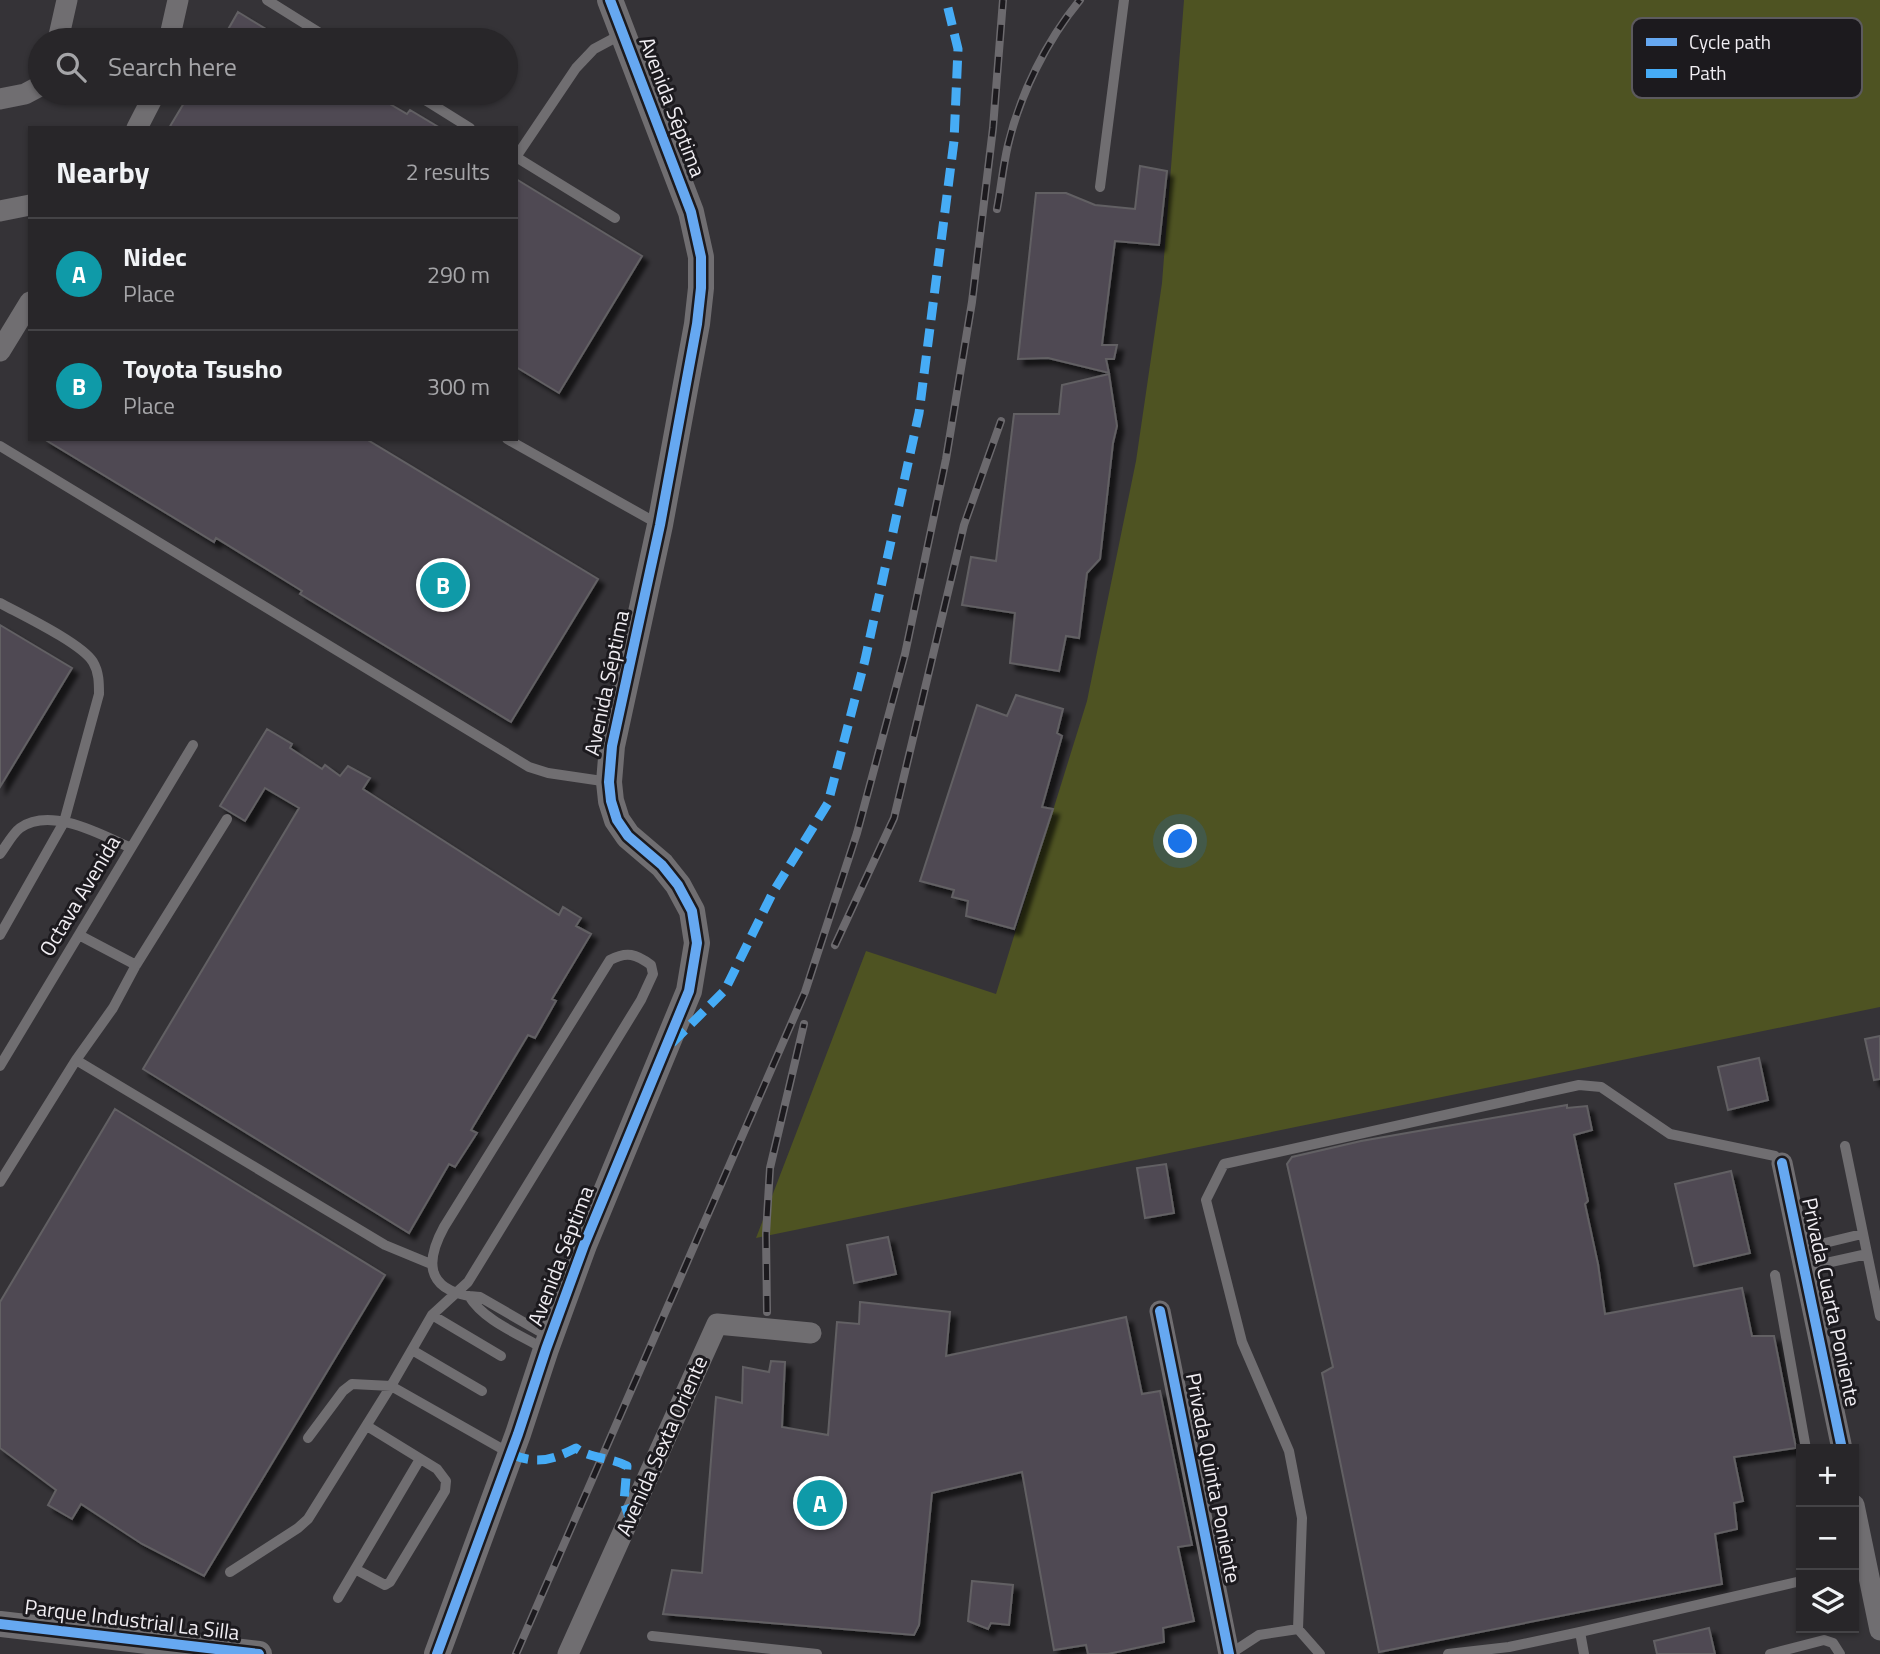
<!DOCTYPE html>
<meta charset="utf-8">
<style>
body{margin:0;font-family:"Titillium Web",sans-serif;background:#302e31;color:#f1f3f6}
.controls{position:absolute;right:21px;bottom:21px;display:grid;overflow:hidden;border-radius:0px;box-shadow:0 2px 5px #0004}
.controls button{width:63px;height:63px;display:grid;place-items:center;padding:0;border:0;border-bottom:2px solid #444346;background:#282629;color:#f1f3f6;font:35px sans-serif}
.you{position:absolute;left:1181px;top:842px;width:24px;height:24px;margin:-18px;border:5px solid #fff;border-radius:50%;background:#1a73e8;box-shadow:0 0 0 10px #1a73e833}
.badge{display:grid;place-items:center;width:46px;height:46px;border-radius:50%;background:#d93025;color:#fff;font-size:23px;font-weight:700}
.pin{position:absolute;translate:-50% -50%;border:4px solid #fff;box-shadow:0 2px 7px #0006}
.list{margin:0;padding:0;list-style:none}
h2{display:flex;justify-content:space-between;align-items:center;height:91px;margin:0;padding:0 28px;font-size:30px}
h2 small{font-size:23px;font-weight:400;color:#a5a5a8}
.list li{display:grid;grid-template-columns:46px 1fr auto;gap:21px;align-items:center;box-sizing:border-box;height:112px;padding:0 28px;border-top:2px solid #444346}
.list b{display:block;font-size:26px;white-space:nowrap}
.list p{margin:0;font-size:23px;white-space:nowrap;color:#a5a5a8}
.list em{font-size:23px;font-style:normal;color:#a5a5a8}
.icon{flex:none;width:38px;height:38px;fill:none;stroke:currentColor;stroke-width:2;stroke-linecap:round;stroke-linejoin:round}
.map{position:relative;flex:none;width:1880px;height:1654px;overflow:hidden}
.search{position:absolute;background:#282629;box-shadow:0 2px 5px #0004;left:28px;top:28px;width:490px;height:77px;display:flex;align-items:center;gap:18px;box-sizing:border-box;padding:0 24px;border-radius:38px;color:#a5a5a8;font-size:26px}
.panel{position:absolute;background:#282629;box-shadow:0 2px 5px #0004;left:28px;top:126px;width:490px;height:315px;border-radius:0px}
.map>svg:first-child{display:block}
.green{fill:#4e5322}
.building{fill:#504a53;stroke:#626064;stroke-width:2;filter:url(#shadow)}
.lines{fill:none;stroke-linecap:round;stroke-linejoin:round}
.service{stroke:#706e71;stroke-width:10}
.minor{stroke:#706e71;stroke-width:21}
.tertiary{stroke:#706e71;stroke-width:26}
.rail-casing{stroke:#6c6a6e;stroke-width:8}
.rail{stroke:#1c1a1e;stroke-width:5;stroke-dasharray:16;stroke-linecap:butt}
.quiet{stroke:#46acf6;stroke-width:9;stroke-dasharray:18 9;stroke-linecap:butt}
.cycleway-casing{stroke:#1c1a1e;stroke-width:15}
.cycleway{stroke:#66a8f1;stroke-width:10}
.labels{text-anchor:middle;stroke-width:6;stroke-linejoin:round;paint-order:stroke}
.street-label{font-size:21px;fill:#f1eef3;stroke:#1c1a1e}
.key{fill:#1c1a1e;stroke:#5c5a5e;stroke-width:2}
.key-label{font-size:19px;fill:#f1eef3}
</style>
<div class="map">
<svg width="1880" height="1654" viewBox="0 0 1880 1654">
<defs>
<filter id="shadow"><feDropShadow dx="6" dy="6" stdDeviation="2" flood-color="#0009"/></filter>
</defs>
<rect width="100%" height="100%" fill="#353337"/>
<!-- green -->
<path class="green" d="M 1184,0 L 1880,0 L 1880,1007 L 756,1238 L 866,951 L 996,994 L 1087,701 L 1136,461 L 1162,283 Z"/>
<!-- building -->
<path class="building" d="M 238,12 L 284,40 L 222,40 Z
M 190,93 L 371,93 L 407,114 L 410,110 L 440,128 L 169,128 Z
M 1140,166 L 1167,171 L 1159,245 L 1115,241 L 1102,345 L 1117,345 L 1114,359 L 1106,359 L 1109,373 L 1048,358 L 1018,359 L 1036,193 L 1066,193 L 1095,205 L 1135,209 Z
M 516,179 L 642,256 L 559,393 L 516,367 Z
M 1109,374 L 1117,426 L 1113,443 L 1100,559 L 1087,573 L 1079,638 L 1066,636 L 1059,671 L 1010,663 L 1015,613 L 962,605 L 971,557 L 996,561 L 1014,414 L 1059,414 L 1062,385 Z
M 44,439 L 366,439 L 598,579 L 511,722 L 300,594 L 302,591 L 216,538 L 214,542 Z
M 0,625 L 72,668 L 0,787 Z
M 1016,695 L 1063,709 L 1057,733 L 1062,736 L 1042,807 L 1053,809 L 1014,929 L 966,916 L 968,901 L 952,897 L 954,890 L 920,881 L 977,705 L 1007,716 Z
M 267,729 L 292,744 L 290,748 L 322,769 L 325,765 L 340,776 L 348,766 L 370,778 L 363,789 L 559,915 L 563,907 L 581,918 L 576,926 L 591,934 L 552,999 L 556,1001 L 535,1038 L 528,1035 L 471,1130 L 477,1133 L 455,1167 L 449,1164 L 409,1233 L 143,1069 L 299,808 L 265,788 L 245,821 L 220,806 Z
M 1880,1036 L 1880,1079 L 1874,1080 L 1865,1039 Z
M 1759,1058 L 1768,1100 L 1728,1110 L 1718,1067 Z
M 1567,1105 L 1567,1108 L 1587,1106 L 1592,1130 L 1574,1135 L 1588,1201 L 1585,1204 L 1598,1264 L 1605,1314 L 1742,1288 L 1752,1336 L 1774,1336 L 1796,1448 L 1734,1457 L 1743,1501 L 1734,1503 L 1737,1529 L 1715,1534 L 1722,1584 L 1379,1652 L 1322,1373 L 1333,1367 L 1287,1164 L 1292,1157 L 1361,1141 Z
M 115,1109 L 385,1275 L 204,1576 L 142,1544 L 81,1504 L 72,1519 L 48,1505 L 56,1490 L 0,1448 L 0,1302 Z
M 1166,1164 L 1174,1213 L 1145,1218 L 1137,1168 Z
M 1731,1171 L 1750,1253 L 1694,1266 L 1675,1184 Z
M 888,1237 L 896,1274 L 854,1283 L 847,1245 Z
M 860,1302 L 950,1312 L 946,1356 L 1126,1317 L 1142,1394 L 1160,1391 L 1192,1545 L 1178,1547 L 1194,1621 L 1163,1628 L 1164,1642 L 1108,1654 L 1088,1654 L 1086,1645 L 1054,1650 L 1022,1472 L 932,1493 L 919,1625 L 914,1635 L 663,1614 L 672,1570 L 702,1573 L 716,1397 L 742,1403 L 743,1367 L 769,1372 L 771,1361 L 785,1362 L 782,1427 L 828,1435 L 837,1322 L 859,1324 Z
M 972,1581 L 1013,1585 L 1009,1625 L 991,1623 L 988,1629 L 968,1621 Z
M 1709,1628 L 1715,1654 L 1657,1654 L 1654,1641 Z"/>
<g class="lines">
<!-- service -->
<path class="service" d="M 267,0 L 331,40
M 414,93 L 470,128
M 516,157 L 576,68 L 594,49 L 622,34
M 516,157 L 615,218
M 1100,187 L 1124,0
M 507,439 L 660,525
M 0,446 L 529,767 L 548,773 L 609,782
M 0,603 C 22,615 81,643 93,662 C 99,672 99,683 99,694 L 64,822 L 0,935
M 0,854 C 6,846 13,833 20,828 C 51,806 102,835 131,848
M 136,965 L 227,819
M 76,1060 L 385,1245 L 431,1264
M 0,1066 L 193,745
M 1845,1146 L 1880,1316
M 0,1182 L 76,1060 L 113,1008 L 136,965 L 79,935
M 1800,1249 L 1862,1234
M 1804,1268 L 1867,1254
M 1775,1275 L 1806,1449
M 469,1296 C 425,1288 426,1260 444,1227 L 610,960 C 627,951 636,954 651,965 L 653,974 L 641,1000 L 468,1282 L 432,1315 L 391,1386 L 511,1454
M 432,1315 L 501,1356
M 544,1349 C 519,1334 484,1321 469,1296 L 480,1297 L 551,1338
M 412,1350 L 482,1391
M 355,1569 L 385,1585 L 390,1582 L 445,1491 L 446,1481 L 437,1469 L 367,1426
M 230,1572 L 298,1528 L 308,1519 L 391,1386 L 352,1384 L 343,1391 L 308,1438
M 338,1598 L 420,1459
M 1298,1629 L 1302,1518 L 1289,1451 L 1242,1342 L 1206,1200 L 1224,1164 L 1579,1085 L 1601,1087 L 1670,1134 L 1775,1156 L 1782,1163
M 1580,1632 L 1584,1654
M 652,1636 L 817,1654
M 1230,1654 L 1259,1635 L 1298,1629 L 1320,1654
M 1448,1654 L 1509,1647 L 1580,1632 L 1801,1581
M 1770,1654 L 1824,1640 L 1833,1643 L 1840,1654"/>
<!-- minor -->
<path class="minor" d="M 58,40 L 67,0
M 169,40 L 178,0
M 0,99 L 25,94 L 40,86
M 137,128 L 155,93
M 0,211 L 30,205
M 0,351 L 30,302
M 1782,1163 L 1842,1449
M 1160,1311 L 1229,1654
M 1854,1505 L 1880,1630
M 568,1654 L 717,1324 L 811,1333"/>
<!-- tertiary -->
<path class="tertiary" d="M 0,1624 L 259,1654
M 437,1654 L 518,1434 L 546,1349 L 584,1245 L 689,991 L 697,943 L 692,911 L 678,885 L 662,865 L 628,836 L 617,820 L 611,801 L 609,782 L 612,746 L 660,525 L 697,324 L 701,288 L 701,257 L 691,212 L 610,0"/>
<!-- rail casing -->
<g class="rail-casing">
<path id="rail" d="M 997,209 C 1001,188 1003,166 1008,145 C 1020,94 1047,40 1080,0
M 835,945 L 894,818 L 964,525 L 1001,421
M 767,1312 L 766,1234 L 770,1168 L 804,1024
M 516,1654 L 805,992 L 857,833 L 905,654 L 946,459 L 972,302 L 993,128 L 1003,0"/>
</g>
<!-- rail -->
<use href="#rail" class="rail"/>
<!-- quiet -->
<path class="quiet" d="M 672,1043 L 725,990 L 772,894 L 828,803 L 865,660 L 919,413 L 954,141 L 958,49 L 946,0
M 511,1454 C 537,1465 552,1460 576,1448 C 590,1459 611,1457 627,1466 L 624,1502 L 629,1517"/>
<!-- cycleway casing -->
<g class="cycleway-casing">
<path id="cycleway" d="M 1782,1163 L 1842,1449
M 1160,1311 L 1229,1654
M 0,1624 L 259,1654
M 437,1654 L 518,1434 L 546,1349 L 584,1245 L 689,991 L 697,943 L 692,911 L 678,885 L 662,865 L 628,836 L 617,820 L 611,801 L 609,782 L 612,746 L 660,525 L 697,324 L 701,288 L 701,257 L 691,212 L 610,0"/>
</g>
<!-- cycleway -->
<use href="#cycleway" class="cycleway"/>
</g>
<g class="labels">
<!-- street labels -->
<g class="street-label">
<text transform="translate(672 107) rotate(69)" y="7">Avenida Séptima</text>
<text transform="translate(607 683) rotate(-78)" y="7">Avenida Séptima</text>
<text transform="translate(80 896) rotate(-59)" y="7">Octava Avenida</text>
<text transform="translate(561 1256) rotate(-69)" y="7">Avenida Séptima</text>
<text transform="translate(1831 1302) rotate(78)" y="7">Privada Cuarta Poniente</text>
<text transform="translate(662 1446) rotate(-66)" y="7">Avenida Sexta Oriente</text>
<text transform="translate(1213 1478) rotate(79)" y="7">Privada Quinta Poniente</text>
<text transform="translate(132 1620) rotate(7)" y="7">Parque Industrial La Silla</text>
</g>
</g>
<!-- legend -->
<rect x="1632" y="18" width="230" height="80" rx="10" class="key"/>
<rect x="1646" y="38" width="31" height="8" fill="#66a8f1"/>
<rect x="1646" y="69" width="31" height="9" fill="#46acf6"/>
<g class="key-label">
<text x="1689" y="49">Cycle path</text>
<text x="1689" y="80">Path</text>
</g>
</svg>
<div class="controls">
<button>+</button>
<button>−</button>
<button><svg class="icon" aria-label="layers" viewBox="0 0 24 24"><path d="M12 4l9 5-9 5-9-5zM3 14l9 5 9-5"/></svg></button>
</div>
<div class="you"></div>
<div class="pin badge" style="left:820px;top:1503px;background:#0f9aa8">A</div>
<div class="pin badge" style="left:443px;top:585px;background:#0f9aa8">B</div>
<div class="search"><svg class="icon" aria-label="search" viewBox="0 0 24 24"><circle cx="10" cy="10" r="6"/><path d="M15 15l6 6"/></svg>Search here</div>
<section class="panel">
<h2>Nearby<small>2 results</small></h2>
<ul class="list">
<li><span class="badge" style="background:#0f9aa8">A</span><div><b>Nidec</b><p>Place</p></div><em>290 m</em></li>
<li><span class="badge" style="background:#0f9aa8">B</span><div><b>Toyota Tsusho</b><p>Place</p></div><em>300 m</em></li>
</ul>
</section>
</div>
